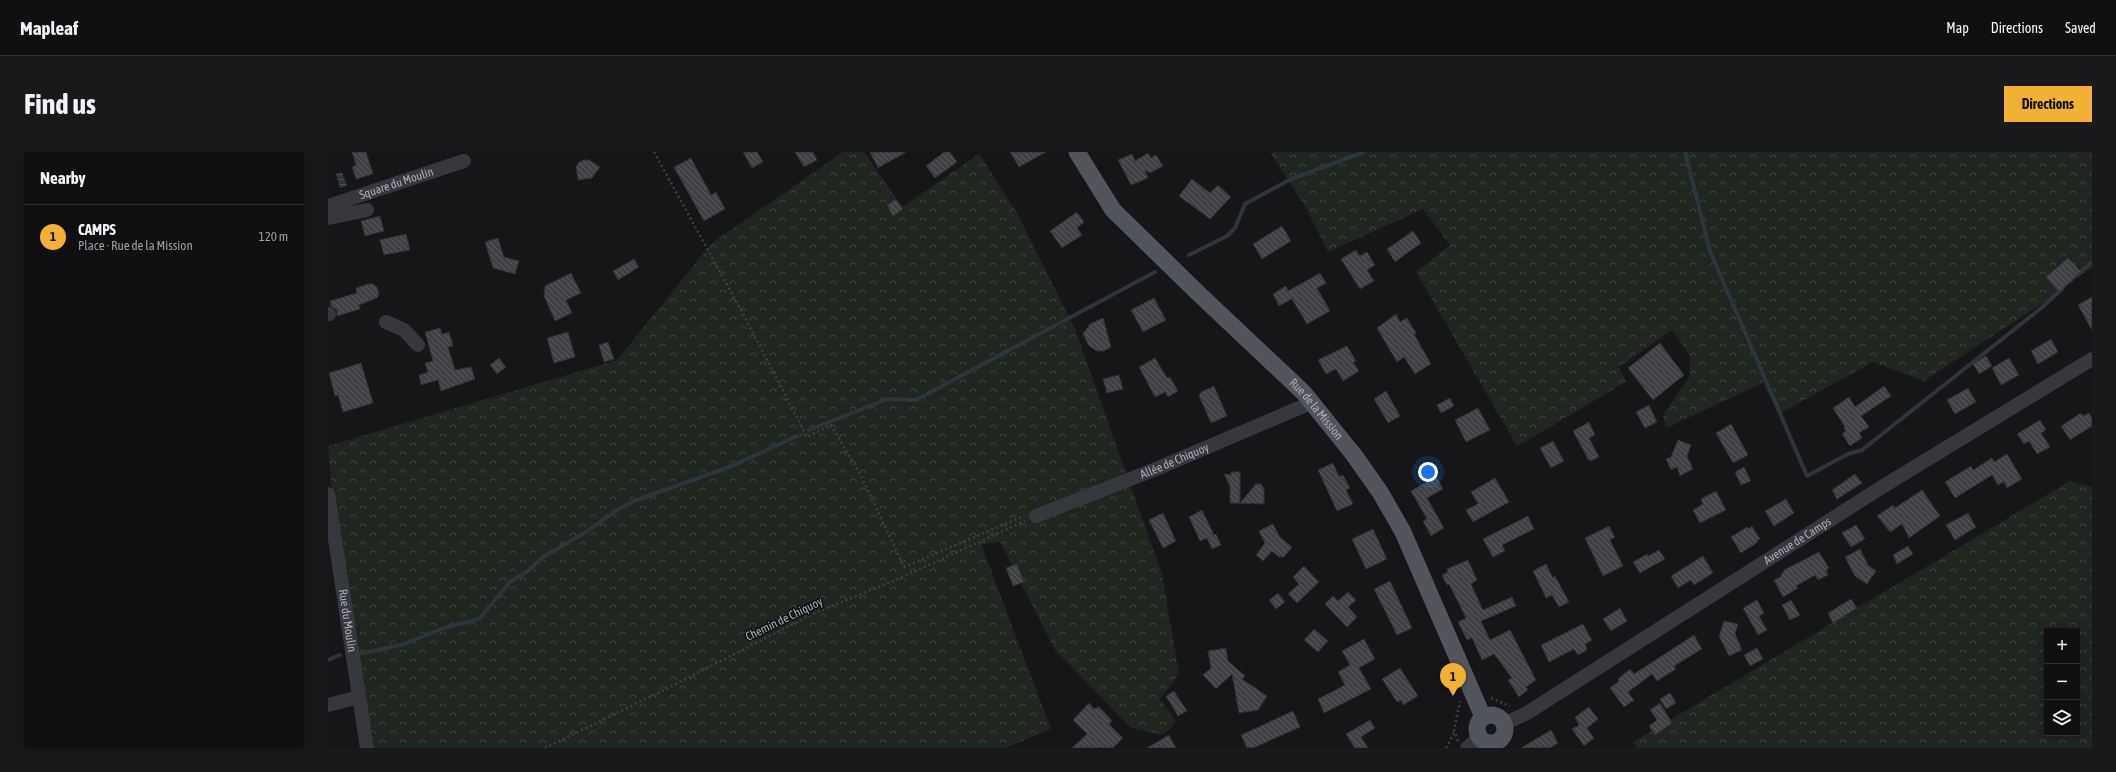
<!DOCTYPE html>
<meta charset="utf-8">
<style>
body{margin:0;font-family:"Asap Condensed",sans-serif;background:#19191b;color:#f1f3f6}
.controls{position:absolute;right:12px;bottom:12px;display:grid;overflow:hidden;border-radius:0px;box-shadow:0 2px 10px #0003}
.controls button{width:36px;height:36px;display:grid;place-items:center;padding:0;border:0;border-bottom:1px solid #303032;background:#101012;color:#f1f3f6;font:20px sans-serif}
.you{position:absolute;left:1100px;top:320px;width:14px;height:14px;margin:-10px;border:3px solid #fff;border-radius:50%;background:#1a73e8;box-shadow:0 0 0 6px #1a73e833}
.badge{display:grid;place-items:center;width:26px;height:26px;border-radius:50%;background:#f2b134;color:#111;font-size:13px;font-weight:700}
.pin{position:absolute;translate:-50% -33px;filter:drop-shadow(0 1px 2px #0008)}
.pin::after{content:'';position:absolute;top:21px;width:14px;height:12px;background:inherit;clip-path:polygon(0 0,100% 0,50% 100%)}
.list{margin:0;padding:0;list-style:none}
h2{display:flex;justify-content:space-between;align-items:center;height:52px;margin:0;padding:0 16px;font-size:17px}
h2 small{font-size:13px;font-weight:400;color:#9c9d9f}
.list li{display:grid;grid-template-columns:26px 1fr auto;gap:12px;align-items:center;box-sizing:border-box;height:64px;padding:0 16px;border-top:1px solid #303032}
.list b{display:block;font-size:15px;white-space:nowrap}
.list p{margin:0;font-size:13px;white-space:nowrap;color:#9c9d9f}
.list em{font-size:13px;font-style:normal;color:#9c9d9f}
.icon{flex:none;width:22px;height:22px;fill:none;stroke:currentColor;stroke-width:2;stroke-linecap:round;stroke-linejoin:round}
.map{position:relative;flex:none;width:1764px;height:596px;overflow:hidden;border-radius:0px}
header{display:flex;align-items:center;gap:24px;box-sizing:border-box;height:56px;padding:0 20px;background:#101012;border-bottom:1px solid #303032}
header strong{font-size:19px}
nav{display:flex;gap:22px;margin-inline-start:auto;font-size:14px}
.intro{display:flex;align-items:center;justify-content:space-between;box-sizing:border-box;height:96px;padding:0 24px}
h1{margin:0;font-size:28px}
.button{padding:10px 18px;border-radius:0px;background:#f2b134;color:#111;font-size:14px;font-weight:700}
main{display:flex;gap:24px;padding:0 24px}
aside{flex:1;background:#101012;border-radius:0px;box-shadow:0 2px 10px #0003}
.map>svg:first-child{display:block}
.forest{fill:url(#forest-crowns);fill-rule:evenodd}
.water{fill:url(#water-rules)}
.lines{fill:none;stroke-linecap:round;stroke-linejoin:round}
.stream{stroke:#2c353c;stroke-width:4}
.building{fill:url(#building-back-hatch);stroke:#303034}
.path{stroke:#3d3f44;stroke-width:2.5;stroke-dasharray:2 3;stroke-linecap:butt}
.minor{stroke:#37383d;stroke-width:14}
.major{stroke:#53555c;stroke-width:17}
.labels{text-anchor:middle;stroke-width:3;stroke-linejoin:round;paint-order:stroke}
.street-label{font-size:12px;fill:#a8adb8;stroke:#111113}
</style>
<header>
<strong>Mapleaf</strong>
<nav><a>Map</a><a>Directions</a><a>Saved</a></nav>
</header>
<div class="intro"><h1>Find us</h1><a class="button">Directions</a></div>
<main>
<aside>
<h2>Nearby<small></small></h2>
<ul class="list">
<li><span class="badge">1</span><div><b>CAMPS</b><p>Place · Rue de la Mission</p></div><em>120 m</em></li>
</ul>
</aside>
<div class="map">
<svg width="1764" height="596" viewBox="0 0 1764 596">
<defs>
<pattern id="forest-crowns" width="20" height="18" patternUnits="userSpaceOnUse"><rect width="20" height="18" fill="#1e261f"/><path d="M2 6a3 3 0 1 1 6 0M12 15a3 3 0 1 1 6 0" fill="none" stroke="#3c433d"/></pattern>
<pattern id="water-rules" width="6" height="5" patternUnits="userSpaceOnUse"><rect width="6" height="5" fill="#2c353c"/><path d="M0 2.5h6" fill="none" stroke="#485056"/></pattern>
<pattern id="building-back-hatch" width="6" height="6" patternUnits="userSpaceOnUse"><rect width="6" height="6" fill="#404145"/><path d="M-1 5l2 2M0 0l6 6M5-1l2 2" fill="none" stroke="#595a5e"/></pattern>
</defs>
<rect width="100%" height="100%" fill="#161618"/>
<!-- forest -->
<path class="forest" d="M 515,0 L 536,0 L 574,55 L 651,2 L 689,61 L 747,177 L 834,422 L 851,522 L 832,547 L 848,570 L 835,583 L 803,576 L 727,498 L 672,390 L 653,392 L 723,577 L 677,596 L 37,596 L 18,508 L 0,294 L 289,208 L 383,92 Z
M 942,0 L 1764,0 L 1764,115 L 1724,145 L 1596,229 L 1545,210 L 1451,262 L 1435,231 L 1338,276 L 1335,263 L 1362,224 L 1362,204 L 1344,178 L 1291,215 L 1298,230 L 1189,294 L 1088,120 L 1122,93 L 1095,57 L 1000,100 L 978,56 Z
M 1742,329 L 1764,335 L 1764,596 L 1309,596 L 1305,590 ZM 1719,479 L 1749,479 L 1749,581 L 1719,581 Z"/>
<!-- water -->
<path class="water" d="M 14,20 L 19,34 L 12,36 L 8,22 Z"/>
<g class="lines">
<!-- stream -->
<path class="stream" d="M 1357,0 L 1382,99 L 1479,324 L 1520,302 L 1534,298 L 1712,157 L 1734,137
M 861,103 L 899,84 L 907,76 L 917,52 L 963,27 L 1036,0
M 1749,123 L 1764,110
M 481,278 L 559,247 L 588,248 L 827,120
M 31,502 L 73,493 L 119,475 L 151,467 L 182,430 L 201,418 L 215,405 L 258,380 L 289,358 L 306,349 L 404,314 L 469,284
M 0,508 L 12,503"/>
</g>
<!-- building -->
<path class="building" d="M 24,0 L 38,0 L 45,22 L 28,27 L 24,15 L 28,13 Z
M 415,0 L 429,0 L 435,10 L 424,16 Z
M 467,0 L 485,0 L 489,8 L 476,15 Z
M 542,0 L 578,0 L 550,16 Z
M 616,0 L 622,0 L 629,10 L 607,26 L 598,14 Z
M 682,0 L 718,0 L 691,15 Z
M 820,1 L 823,6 L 828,3 L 835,14 L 822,21 L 817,18 L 820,26 L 803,33 L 790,8 L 804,2 L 807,9 Z
M 363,6 L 383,43 L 388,40 L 397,57 L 376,69 L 346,15 Z
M 256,8 L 261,8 L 272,15 L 264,26 L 250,28 L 248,15 L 251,10 Z
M 864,27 L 882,41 L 890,33 L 903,45 L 882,67 L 851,44 Z
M 568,47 L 575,57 L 565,64 L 559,53 Z
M 749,60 L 756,70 L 749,76 L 754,83 L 734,96 L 722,79 Z
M 52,64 L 56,79 L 37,84 L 33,69 Z
M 954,74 L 963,89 L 934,107 L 925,92 Z
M 1085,79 L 1093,91 L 1067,110 L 1059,97 Z
M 78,82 L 82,98 L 56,103 L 52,88 Z
M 170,86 L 176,105 L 191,109 L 187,122 L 165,116 L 157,90 Z
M 1028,98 L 1032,104 L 1039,100 L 1047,113 L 1039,118 L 1046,129 L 1032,137 L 1013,107 Z
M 1740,106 L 1753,120 L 1731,140 L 1718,125 Z
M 306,107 L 311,115 L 290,128 L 285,119 Z
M 243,121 L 253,141 L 238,148 L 244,161 L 227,169 L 216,144 L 217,134 Z
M 992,121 L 998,131 L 989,136 L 1002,159 L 979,172 L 964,147 L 951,154 L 945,142 L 958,134 L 960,139 Z
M 40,132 L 45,132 L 49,135 L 51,142 L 49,146 L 31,153 L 32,157 L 9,164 L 9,158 L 3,154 L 2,149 L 29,141 L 28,136 Z
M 1764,145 L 1764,178 L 1750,153 Z
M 826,146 L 838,168 L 815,180 L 803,158 Z
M 1068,162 L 1072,170 L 1079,166 L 1088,181 L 1086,182 L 1103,212 L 1087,222 L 1076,205 L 1069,210 L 1049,176 Z
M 775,166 L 783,195 L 776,199 L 769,199 L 761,194 L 755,182 L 762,172 Z
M 112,176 L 114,182 L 121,180 L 125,194 L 120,195 L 127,218 L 143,215 L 147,227 L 113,239 L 110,228 L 93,233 L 91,223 L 100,220 L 97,211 L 105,209 L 97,180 Z
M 240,180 L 247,205 L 226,211 L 219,186 Z
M 1723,187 L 1730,200 L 1710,212 L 1703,199 Z
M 280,190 L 286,207 L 276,210 L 271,193 Z
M 1332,191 L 1356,223 L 1325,248 L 1300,216 Z
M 1019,194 L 1028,209 L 1025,210 L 1031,219 L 1015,229 L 1008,217 L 998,222 L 990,208 Z
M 1658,204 L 1664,214 L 1651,222 L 1645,212 Z
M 171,206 L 178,215 L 169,222 L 162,213 Z
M 827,206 L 839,226 L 842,225 L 850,239 L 840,245 L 837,240 L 827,245 L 811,215 Z
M 1681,206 L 1691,223 L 1673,233 L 1664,216 Z
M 33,211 L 45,251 L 15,260 L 10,243 L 7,244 L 1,221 Z
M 791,223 L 795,237 L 779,241 L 775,227 Z
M 886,234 L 899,264 L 883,271 L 871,244 L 873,240 Z
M 1556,234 L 1563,244 L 1533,264 L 1541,275 L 1531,281 L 1534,286 L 1522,294 L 1514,282 L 1518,279 L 1516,276 L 1517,275 L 1505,256 L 1521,245 L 1527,255 Z
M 1640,236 L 1648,250 L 1627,262 L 1619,248 Z
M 1058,239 L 1072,264 L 1060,271 L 1046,247 Z
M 1122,246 L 1126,254 L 1113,261 L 1109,253 Z
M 1321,253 L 1329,270 L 1317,276 L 1308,260 Z
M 1150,256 L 1162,278 L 1138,290 L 1127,268 Z
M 1753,261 L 1755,264 L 1761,261 L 1764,266 L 1764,274 L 1742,288 L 1733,274 Z
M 1712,268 L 1718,278 L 1713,281 L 1722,295 L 1709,302 L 1701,289 L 1696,292 L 1689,282 Z
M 1261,270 L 1267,283 L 1261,286 L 1271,305 L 1263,309 L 1260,307 L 1245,279 Z
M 1403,272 L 1420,303 L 1405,311 L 1388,281 Z
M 1350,288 L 1363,293 L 1359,304 L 1365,317 L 1352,324 L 1349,315 L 1343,318 L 1338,307 L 1343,305 Z
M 1225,289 L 1236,309 L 1223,316 L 1212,296 Z
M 1679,302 L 1694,327 L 1679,336 L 1676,330 L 1670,333 L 1664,323 L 1627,346 L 1617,330 L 1643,314 L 1645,318 L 1664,306 L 1666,310 Z
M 1005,311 L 1011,324 L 1015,323 L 1022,336 L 1018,338 L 1025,352 L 1009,359 L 990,318 Z
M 1416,315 L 1423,329 L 1413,333 L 1407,320 Z
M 1105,318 L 1115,337 L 1099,346 L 1116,376 L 1103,384 L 1095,369 L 1099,367 L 1083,339 L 1102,328 Z
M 903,320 L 912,320 L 912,351 L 928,332 L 933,332 L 936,337 L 936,352 L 902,351 L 902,334 L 896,322 L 903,323 Z
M 1527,322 L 1534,331 L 1509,347 L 1504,338 Z
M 1167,326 L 1181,350 L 1145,370 L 1138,358 L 1150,352 L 1143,340 Z
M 1594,338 L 1612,364 L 1581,386 L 1574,372 L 1562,380 L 1549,364 L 1565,353 L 1567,356 Z
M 1388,339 L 1398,358 L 1372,371 L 1365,358 L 1375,352 L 1373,347 Z
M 1458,347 L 1466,361 L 1446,374 L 1437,359 Z
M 874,358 L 886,383 L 888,382 L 893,393 L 884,397 L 879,386 L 872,389 L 861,365 Z
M 835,361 L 848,389 L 835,396 L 821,368 Z
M 1640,361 L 1648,375 L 1627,388 L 1618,373 Z
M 1200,364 L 1206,377 L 1174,393 L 1177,399 L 1165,405 L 1155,387 Z
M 945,372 L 952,385 L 964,395 L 956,405 L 951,405 L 944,399 L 935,409 L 928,403 L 937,391 L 931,379 Z
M 1528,373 L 1537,387 L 1523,395 L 1514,381 Z
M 1281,374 L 1287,385 L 1282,388 L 1295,414 L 1275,424 L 1257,386 Z
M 1424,374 L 1432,387 L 1428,389 L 1430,390 L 1413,401 L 1403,385 L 1419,375 L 1421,377 Z
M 1045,377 L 1059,407 L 1038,417 L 1024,387 Z
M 1580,394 L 1585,402 L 1569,412 L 1565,403 Z
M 1532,397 L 1540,413 L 1548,419 L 1539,432 L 1527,424 L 1517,405 Z
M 1331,398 L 1337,407 L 1312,421 L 1305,410 L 1319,402 L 1320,404 Z
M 1491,400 L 1501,416 L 1498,418 L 1500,423 L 1490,428 L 1487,423 L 1468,434 L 1470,436 L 1455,445 L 1446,428 L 1454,424 L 1453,422 L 1456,420 L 1456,418 Z
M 1375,404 L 1385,421 L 1366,433 L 1363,428 L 1350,436 L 1343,424 Z
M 1140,408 L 1149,428 L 1143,432 L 1155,458 L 1184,445 L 1188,454 L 1153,469 L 1162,488 L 1182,478 L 1208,528 L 1198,535 L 1200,538 L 1191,545 L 1180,528 L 1184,526 L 1166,502 L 1154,508 L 1144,486 L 1139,488 L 1130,470 L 1138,466 L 1121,432 L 1119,433 L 1114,423 L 1120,420 L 1119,417 Z
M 689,412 L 696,430 L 685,434 L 678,416 Z
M 1218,412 L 1225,426 L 1227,424 L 1241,450 L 1231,455 L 1224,443 L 1218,446 L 1205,419 Z
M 976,414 L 991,430 L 969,451 L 960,442 L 971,432 L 965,425 Z
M 1062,429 L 1084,476 L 1069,483 L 1046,437 Z
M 1020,440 L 1028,448 L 1020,455 L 1029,465 L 1019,475 L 997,452 L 1005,444 L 1010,449 Z
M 950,441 L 957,450 L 948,457 L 941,448 Z
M 1523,447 L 1529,456 L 1505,471 L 1500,461 Z
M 1429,448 L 1436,461 L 1431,464 L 1439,478 L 1430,483 L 1415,456 Z
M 1463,448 L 1472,463 L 1462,468 L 1454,453 Z
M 1292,456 L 1299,469 L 1283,479 L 1275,467 Z
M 1396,469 L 1410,472 L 1407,482 L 1414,498 L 1401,504 L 1391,484 Z
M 1255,472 L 1264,488 L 1257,492 L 1259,498 L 1250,503 L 1246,497 L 1221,510 L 1213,493 Z
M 986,477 L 1000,489 L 990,500 L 976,488 Z
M 1366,483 L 1374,497 L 1346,514 L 1348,517 L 1329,529 L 1324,522 L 1300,540 L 1306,548 L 1296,555 L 1282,536 L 1291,529 L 1290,527 L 1302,517 L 1306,522 Z
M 1036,487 L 1047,507 L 1031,516 L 1043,537 L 996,561 L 990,547 L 1017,533 L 1010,520 L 1022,513 L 1014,499 Z
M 898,496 L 900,509 L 917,524 L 914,527 L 939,544 L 930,558 L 911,561 L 904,522 L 888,537 L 875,523 L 883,516 L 880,499 Z
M 1429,496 L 1435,507 L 1422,514 L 1416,503 Z
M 1072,516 L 1090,544 L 1075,553 L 1073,548 L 1069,550 L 1054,527 Z
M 846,539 L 859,559 L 850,564 L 838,544 Z
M 1342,541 L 1348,551 L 1338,557 L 1332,547 Z
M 761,551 L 766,557 L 771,555 L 777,561 L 784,569 L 781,572 L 795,586 L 785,596 L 744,596 L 759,582 L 745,568 Z
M 1332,551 L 1344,571 L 1327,583 L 1321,574 L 1329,568 L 1322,558 Z
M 1261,555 L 1270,567 L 1259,576 L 1266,586 L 1256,594 L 1244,577 L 1251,573 L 1247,565 Z
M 965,559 L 972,575 L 925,596 L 919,596 L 913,583 Z
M 1042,568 L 1047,576 L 1033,585 L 1040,596 L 1027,596 L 1018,582 Z
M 1223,578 L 1230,591 L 1222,596 L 1193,596 Z
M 841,583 L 848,596 L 819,596 Z"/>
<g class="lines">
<!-- path -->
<path class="path" d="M 326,0 L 414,160 L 479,285 L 503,273 L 533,324 L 576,415 L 696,364
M 1163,546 L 1182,554
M 1130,589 L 1126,578 L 1132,549
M 217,596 L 330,541 L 487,461 L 572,426 L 697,369
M 1118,596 L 1126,581"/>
<!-- minor -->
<g class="minor">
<path id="s1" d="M 0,54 L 136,9"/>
<path d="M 0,66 L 39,58"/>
<path d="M 0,162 L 1,162"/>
<path d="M 58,170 L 76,178 L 90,193"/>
<path id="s2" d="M 0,342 L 39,596"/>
<path id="s3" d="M 708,364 L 828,317 L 985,250"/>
<path d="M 0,553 L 31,545"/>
<path id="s4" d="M 1176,572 L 1199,561 L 1554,335 L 1764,207"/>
<path d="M 1139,596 L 1151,585"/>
</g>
<!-- major -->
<g class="major">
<path id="s5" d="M 749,0 L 785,58 L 870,141 L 976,241 L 1026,303 L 1052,340 L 1075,380 L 1155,565"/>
<circle cx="1163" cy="577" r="14"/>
</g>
</g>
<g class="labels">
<!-- street labels -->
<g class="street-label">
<text dy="4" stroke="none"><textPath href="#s1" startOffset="72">Square du Moulin</textPath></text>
<text dy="4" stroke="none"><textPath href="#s5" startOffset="353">Rue de la Mission</textPath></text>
<text dy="4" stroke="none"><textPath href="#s3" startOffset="149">Allée de Chiquoy</textPath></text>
<text dy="4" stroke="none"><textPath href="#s4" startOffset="346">Avenue de Camps</textPath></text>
<text transform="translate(456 467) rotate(-26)" y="4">Chemin de Chiquoy</text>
<text dy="4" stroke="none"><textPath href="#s2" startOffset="128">Rue du Moulin</textPath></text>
</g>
</g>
</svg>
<div class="controls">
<button>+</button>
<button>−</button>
<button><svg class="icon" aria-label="layers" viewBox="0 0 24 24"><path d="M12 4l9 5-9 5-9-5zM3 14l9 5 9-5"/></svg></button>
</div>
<div class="you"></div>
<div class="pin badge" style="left:1125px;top:544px">1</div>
</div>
</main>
